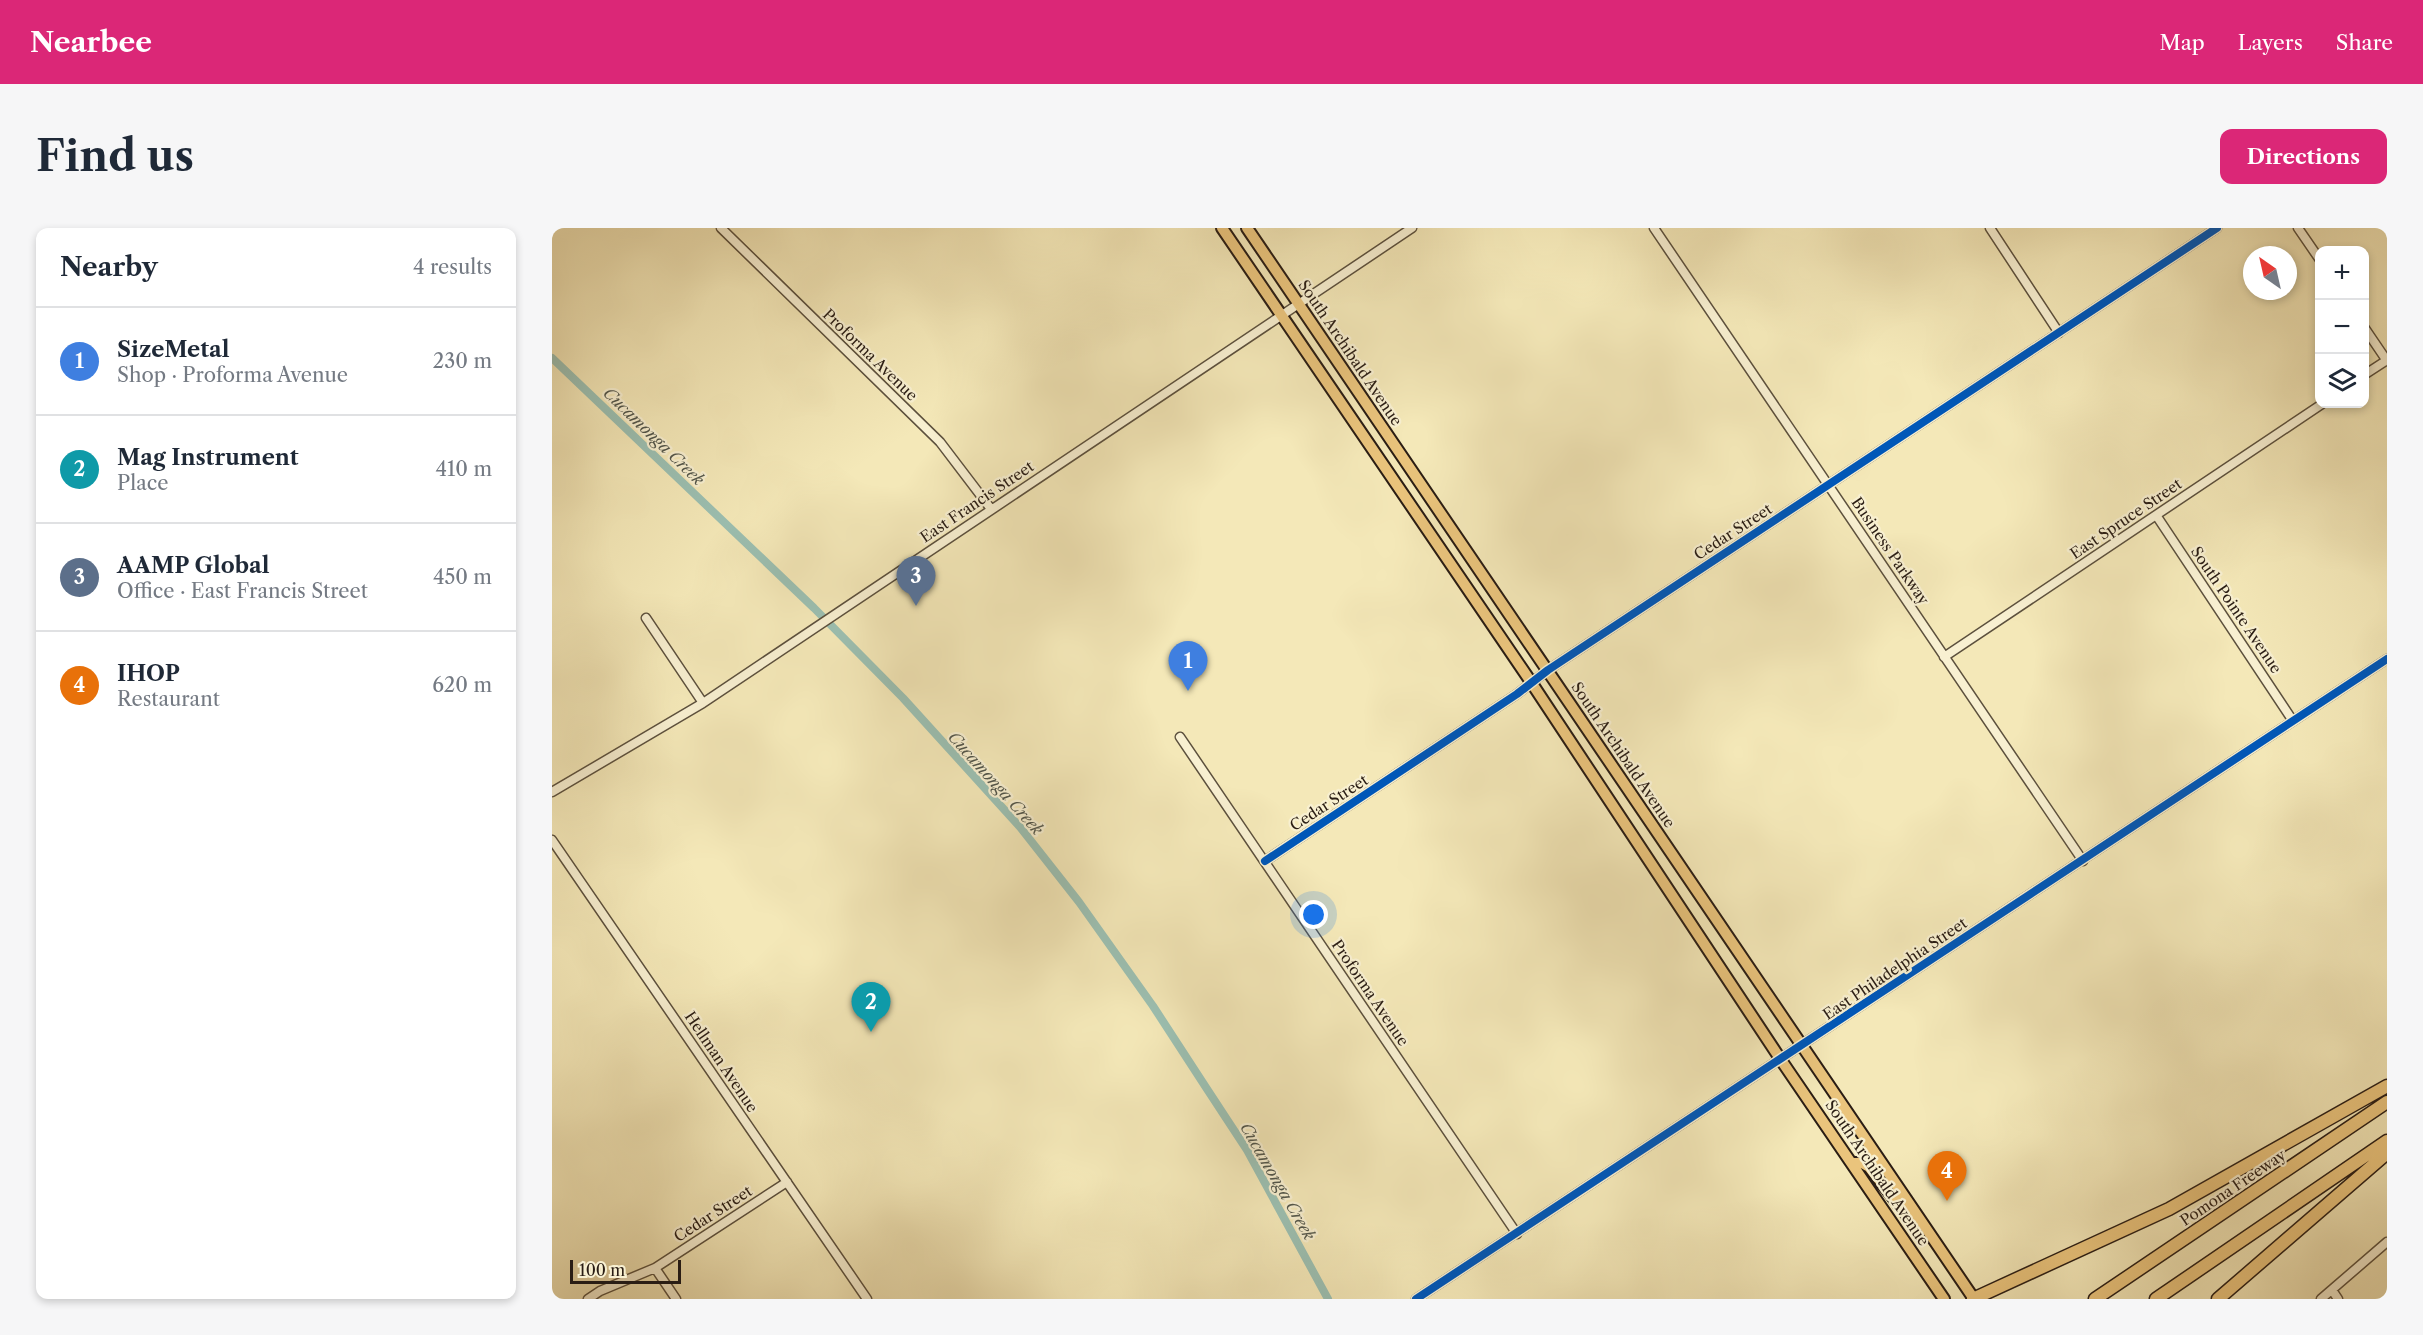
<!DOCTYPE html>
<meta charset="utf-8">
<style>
body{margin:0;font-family:"Libre Caslon Text",serif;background:#f6f6f7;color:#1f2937}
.controls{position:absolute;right:18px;top:18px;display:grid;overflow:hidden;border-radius:12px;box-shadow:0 3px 9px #0003}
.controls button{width:54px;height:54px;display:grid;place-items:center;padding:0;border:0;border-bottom:2px solid #e0e1e3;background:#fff;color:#1f2937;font:30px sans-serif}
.compass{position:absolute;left:1691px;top:18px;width:54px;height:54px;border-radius:50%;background:#fff;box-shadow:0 3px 9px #0003;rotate:326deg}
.scale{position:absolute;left:18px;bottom:15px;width:111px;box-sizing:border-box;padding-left:6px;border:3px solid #2a1d14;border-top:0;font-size:16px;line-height:21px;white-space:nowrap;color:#2a1d14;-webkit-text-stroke:4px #f8f0d1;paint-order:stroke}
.you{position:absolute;left:762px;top:687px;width:21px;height:21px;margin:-15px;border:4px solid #fff;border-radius:50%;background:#1a73e8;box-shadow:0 0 0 9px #1a73e833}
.badge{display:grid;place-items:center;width:39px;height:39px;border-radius:50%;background:#db2777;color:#fff;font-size:20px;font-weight:700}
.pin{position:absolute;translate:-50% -50px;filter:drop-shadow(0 2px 3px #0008)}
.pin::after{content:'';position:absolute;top:32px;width:21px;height:18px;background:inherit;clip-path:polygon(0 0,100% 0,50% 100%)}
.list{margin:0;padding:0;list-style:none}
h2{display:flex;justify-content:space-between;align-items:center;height:78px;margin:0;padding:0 24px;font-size:26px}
h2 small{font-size:20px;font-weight:400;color:#747a83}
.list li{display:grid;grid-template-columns:39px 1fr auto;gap:18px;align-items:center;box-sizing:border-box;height:108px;padding:0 24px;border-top:2px solid #e0e1e3}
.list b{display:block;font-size:22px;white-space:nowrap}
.list p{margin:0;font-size:20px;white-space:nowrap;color:#747a83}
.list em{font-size:20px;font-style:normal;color:#747a83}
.icon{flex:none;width:33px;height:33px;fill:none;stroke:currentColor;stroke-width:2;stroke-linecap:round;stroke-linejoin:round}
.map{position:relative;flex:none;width:1835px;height:1071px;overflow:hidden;border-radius:12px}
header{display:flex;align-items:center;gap:36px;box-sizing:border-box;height:84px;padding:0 30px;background:#db2777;color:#fff}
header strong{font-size:28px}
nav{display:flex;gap:33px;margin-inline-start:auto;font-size:21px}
.intro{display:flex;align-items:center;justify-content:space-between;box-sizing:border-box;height:144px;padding:0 36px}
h1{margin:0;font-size:42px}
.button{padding:15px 27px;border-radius:12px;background:#db2777;color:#fff;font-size:21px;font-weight:700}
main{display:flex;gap:36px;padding:0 36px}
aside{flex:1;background:#fff;border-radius:12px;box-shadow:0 3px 9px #0003}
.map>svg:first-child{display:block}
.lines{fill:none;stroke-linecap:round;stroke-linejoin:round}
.canal{stroke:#9cc0b2;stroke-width:8}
.minor-casing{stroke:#5c503d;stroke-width:11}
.major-casing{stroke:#2a1d14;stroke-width:14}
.highway-casing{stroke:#2a1d14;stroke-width:15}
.minor{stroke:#f8f0d1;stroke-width:8}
.major{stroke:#eac47c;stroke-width:10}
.highway{stroke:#eac47c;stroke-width:12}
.cycleway-casing{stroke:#f8f0d1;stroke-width:11}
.cycleway{stroke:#0057b8;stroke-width:8}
.labels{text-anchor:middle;stroke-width:4.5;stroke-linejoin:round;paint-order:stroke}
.street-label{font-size:15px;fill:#2a1d14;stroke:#f8f0d1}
.water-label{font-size:16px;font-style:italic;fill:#52564b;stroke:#f8f0d1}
</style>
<header>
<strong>Nearbee</strong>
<nav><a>Map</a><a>Layers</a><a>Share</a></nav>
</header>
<div class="intro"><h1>Find us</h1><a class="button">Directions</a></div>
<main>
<aside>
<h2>Nearby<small>4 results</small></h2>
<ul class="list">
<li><span class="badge" style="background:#3f7fe0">1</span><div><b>SizeMetal</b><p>Shop · Proforma Avenue</p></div><em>230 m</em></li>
<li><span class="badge" style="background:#0f9aa8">2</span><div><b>Mag Instrument</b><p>Place</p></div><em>410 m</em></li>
<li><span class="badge" style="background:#5c6f8a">3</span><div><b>AAMP Global</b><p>Office · East Francis Street</p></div><em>450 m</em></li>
<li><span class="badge" style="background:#e8710a">4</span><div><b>IHOP</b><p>Restaurant</p></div><em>620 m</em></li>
</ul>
</aside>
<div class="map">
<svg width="1835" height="1071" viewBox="0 0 1835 1071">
<rect width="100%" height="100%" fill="#f4e8b8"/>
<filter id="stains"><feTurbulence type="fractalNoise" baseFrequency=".00333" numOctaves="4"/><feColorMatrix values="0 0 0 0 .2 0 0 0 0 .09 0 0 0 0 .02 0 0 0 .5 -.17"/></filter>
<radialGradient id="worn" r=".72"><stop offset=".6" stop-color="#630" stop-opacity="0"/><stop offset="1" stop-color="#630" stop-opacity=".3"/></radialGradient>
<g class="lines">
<!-- canal -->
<path class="canal" d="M 0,130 L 262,380 L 351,470 L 468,599 L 527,674 L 601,778 L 655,861 L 695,922 L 776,1071"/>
<!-- minor casing -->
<g class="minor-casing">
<path id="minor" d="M 169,0 L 388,214 L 439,281
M 1102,0 L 1531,633
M 1438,0 L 1507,105
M 1746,0 L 1768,32
M 1812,99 L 1835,133
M 1812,147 L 1835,132
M 1604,287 L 1741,493
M 94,390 L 151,475
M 1392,429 L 1770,176
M 628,509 L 965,1006
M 0,564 L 151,475 L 860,0
M 0,612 L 315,1071
M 713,633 L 965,466 L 996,442 L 1665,0
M 103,1040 L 124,1071
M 1780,1062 L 1786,1071
M 36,1071 L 48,1063 L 103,1040 L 235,954
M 864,1071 L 1835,431
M 1769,1071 L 1835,1014"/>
</g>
<!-- major casing -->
<g class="major-casing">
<path id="major" d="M 670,0 L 979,454 L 1229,832 L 1392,1071
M 695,0 L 1422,1071
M 1300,935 L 1310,935 L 1317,939 L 1361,995"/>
</g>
<!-- highway casing -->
<g class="highway-casing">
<path id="highway" d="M 1421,1071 L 1617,981 L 1835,858
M 1543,1071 L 1835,874
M 1604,1071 L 1835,913
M 1666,1071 L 1835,925"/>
</g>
<!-- minor -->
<use href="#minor" class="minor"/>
<!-- major -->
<use href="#major" class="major"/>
<!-- highway -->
<use href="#highway" class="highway"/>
<!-- cycleway casing -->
<g class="cycleway-casing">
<path id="cycleway" d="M 713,633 L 965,466 L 996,442 L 1665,0
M 864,1071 L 1835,431"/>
</g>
<!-- cycleway -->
<use href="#cycleway" class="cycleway"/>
</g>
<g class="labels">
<!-- street labels -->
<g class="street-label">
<text transform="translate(798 125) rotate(56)" y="5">South Archibald Avenue</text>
<text transform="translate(318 127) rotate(44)" y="5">Proforma Avenue</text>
<text transform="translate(425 274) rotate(-34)" y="5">East Francis Street</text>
<text transform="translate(1574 291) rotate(-34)" y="5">East Spruce Street</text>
<text transform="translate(1181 304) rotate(-33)" y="5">Cedar Street</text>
<text transform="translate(1338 323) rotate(56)" y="5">Business Parkway</text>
<text transform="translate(1684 382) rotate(56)" y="5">South Pointe Avenue</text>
<text transform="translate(1071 527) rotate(56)" y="5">South Archibald Avenue</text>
<text transform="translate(777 575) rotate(-33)" y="5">Cedar Street</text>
<text transform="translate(1343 741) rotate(-34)" y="5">East Philadelphia Street</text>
<text transform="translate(818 765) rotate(56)" y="5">Proforma Avenue</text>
<text transform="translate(169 834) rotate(56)" y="5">Hellman Avenue</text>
<text transform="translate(1325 945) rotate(56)" y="5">South Archibald Avenue</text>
<text transform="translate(1681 960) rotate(-34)" y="5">Pomona Freeway</text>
<text transform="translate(161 986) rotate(-33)" y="5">Cedar Street</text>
</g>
<!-- water labels -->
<g class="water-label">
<text transform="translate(102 208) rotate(44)" y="6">Cucamonga Creek</text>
<text transform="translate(444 555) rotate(48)" y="6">Cucamonga Creek</text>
<text transform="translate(726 953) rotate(60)" y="6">Cucamonga Creek</text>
</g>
</g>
<rect width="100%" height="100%" filter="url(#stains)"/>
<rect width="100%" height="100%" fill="url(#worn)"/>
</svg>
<div class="controls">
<button>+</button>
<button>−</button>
<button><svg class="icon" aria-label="layers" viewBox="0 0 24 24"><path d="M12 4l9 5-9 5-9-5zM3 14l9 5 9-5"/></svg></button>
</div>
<svg class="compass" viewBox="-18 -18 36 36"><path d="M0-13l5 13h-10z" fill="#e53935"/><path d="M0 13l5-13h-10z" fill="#747a83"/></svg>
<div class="scale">100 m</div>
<div class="you"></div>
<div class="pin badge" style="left:636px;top:463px;background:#3f7fe0">1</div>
<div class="pin badge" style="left:319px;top:804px;background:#0f9aa8">2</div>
<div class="pin badge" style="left:364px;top:378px;background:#5c6f8a">3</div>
<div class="pin badge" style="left:1395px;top:973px;background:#e8710a">4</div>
</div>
</main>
